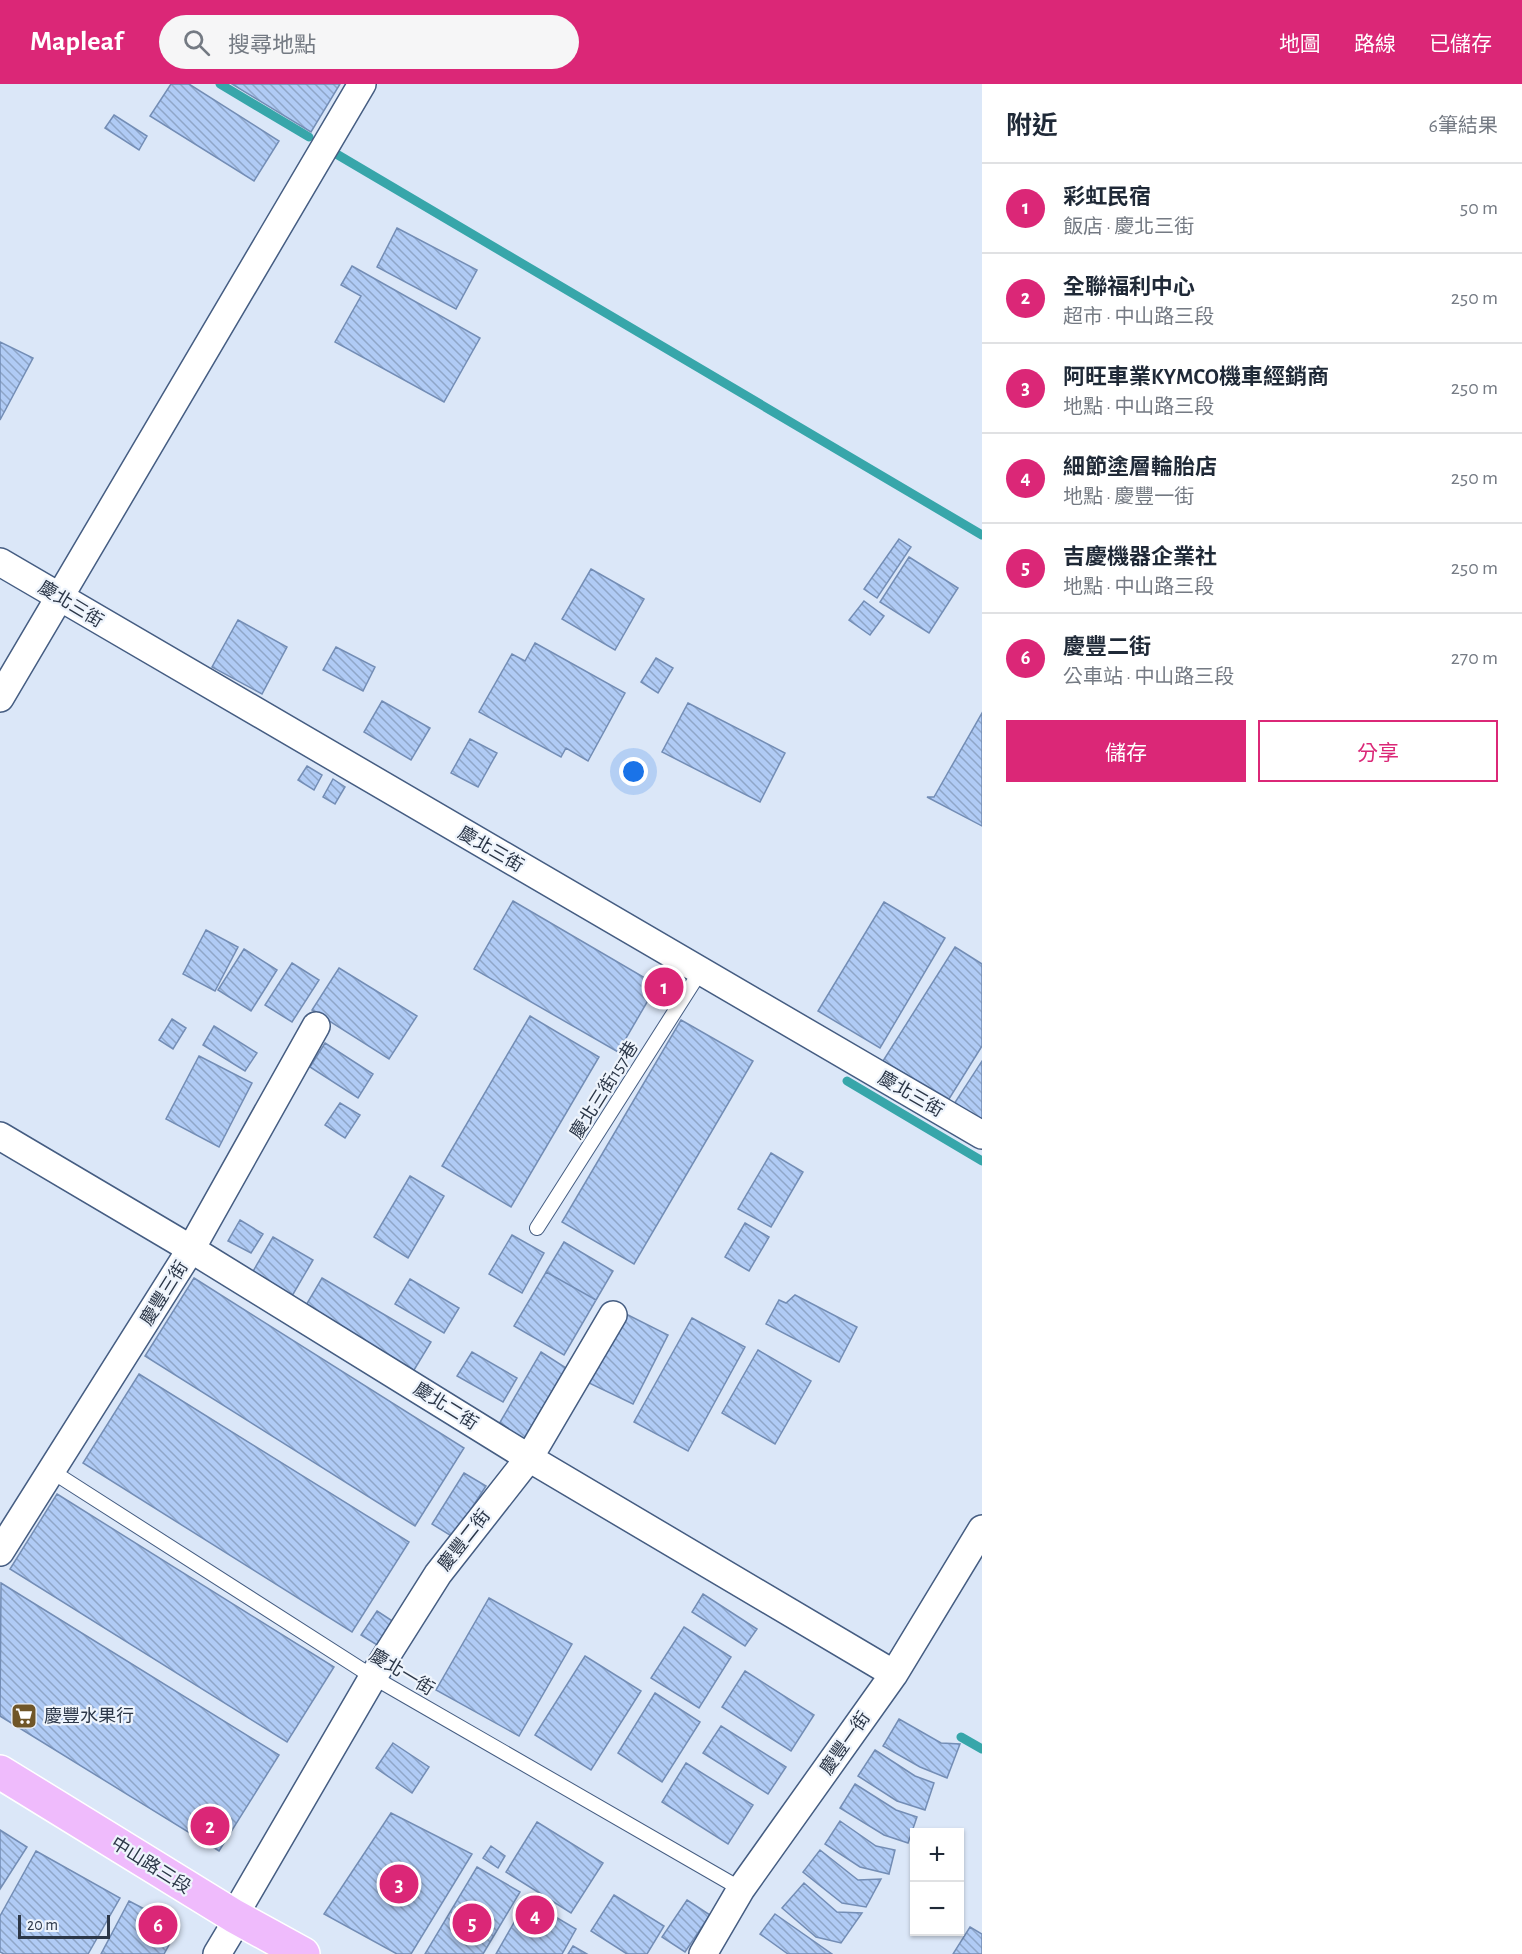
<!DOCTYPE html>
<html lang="zh-TW">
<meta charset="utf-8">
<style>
body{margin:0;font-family:"Alegreya Sans","Noto Sans TC",sans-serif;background:#f6f6f7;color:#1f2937}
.controls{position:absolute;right:18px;bottom:18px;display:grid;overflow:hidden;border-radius:0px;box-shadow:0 2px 4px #0004}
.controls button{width:54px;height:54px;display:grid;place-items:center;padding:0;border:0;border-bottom:2px solid #e0e1e3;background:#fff;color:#1f2937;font:30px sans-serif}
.scale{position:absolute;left:18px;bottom:15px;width:92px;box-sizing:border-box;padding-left:6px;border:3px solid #2c3748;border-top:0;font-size:16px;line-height:21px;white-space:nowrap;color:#2c3748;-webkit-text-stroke:4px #eef4fc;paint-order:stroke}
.you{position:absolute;left:634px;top:688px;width:21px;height:21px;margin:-15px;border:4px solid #fff;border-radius:50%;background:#1a73e8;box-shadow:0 0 0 9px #1a73e833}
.badge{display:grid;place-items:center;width:39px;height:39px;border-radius:50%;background:#db2777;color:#fff;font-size:20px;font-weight:700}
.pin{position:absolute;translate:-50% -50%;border:3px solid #fff;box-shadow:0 2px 6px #0006}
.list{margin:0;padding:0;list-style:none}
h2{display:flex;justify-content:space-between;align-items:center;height:78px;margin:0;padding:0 24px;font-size:26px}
h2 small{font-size:20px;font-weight:400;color:#747a83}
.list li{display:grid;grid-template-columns:39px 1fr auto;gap:18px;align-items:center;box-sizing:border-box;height:90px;padding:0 24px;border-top:2px solid #e0e1e3}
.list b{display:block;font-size:22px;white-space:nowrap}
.list p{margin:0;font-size:20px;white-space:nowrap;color:#747a83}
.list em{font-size:20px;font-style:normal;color:#747a83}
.actions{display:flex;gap:12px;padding:18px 24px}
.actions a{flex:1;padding:14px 0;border:2px solid #db2777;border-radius:0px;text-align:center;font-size:21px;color:#db2777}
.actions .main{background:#db2777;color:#fff}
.icon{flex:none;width:33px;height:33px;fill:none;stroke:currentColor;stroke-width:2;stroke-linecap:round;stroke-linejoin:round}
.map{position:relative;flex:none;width:982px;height:1870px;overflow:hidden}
header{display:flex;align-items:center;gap:36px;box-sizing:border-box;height:84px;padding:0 30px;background:#db2777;color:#fff}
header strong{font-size:28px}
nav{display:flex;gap:33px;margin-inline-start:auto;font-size:21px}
.search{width:420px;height:54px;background:#f6f6f7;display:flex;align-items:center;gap:15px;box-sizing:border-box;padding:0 21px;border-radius:33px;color:#747a83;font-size:22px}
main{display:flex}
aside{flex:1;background:#fff}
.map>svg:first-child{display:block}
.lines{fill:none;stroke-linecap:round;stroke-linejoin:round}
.stream{stroke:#37a6aa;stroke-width:9}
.building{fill:url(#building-back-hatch);stroke:#738db5;stroke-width:1.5}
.service-casing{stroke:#455d82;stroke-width:16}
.minor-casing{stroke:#455d82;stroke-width:30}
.primary-casing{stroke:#fff;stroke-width:36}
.service{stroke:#fff;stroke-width:14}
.minor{stroke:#fff;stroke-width:27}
.primary{stroke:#efbbfc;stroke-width:33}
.labels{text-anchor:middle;stroke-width:4.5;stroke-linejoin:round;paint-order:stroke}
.street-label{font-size:18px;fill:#2c3748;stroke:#eef4fc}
.poi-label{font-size:18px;fill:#2c3748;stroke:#eef4fc;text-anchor:start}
</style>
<header>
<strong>Mapleaf</strong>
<div class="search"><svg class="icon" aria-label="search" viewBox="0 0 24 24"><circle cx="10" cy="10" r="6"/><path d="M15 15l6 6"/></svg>搜尋地點</div>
<nav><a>地圖</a><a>路線</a><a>已儲存</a></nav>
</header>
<main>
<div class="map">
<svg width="982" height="1870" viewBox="0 0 982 1870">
<defs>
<pattern id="building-back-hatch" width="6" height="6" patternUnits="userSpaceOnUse" patternTransform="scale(1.5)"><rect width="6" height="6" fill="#b0cbf5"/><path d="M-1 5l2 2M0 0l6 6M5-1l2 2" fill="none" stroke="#8fa6c8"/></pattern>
</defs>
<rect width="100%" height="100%" fill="#dbe7f8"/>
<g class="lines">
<!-- stream -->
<path class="stream" d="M 220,0 L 309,53
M 333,68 L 982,451
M 847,997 L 982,1077
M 961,1653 L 982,1665"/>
</g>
<!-- building -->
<path class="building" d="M 171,0 L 189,0 L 279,57 L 254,97 L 150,32 Z
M 232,0 L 340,0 L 311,48 Z
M 114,31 L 147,52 L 139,66 L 105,44 Z
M 397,144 L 477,186 L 456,225 L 377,183 Z
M 352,182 L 480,254 L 444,318 L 335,258 L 361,212 L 341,201 Z
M 0,258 L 33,274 L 0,336 Z
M 899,455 L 911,463 L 877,514 L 864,505 Z
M 909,473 L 958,504 L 929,549 L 880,518 Z
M 591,485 L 644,515 L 615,566 L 562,535 Z
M 864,517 L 884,532 L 870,551 L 849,536 Z
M 238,536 L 287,563 L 262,610 L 212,583 Z
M 535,559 L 625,609 L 588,677 L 566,664 L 561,673 L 479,628 L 512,570 L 525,577 Z
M 336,563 L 375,583 L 363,607 L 323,586 Z
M 656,574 L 673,584 L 658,609 L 641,598 Z
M 382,617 L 430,644 L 411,676 L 364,648 Z
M 688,619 L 785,669 L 760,718 L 662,668 Z
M 982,629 L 982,742 L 927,713 L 934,713 Z
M 470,655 L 497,669 L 478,703 L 451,689 Z
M 307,682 L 322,691 L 314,706 L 298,696 Z
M 333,695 L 345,703 L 335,720 L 323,713 Z
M 513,817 L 657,901 L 618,968 L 474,885 Z
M 884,818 L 945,854 L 880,964 L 818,927 Z
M 206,846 L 238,863 L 215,907 L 183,890 Z
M 955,863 L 982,880 L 982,962 L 949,1015 L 883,977 Z
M 244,865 L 277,886 L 251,927 L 218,906 Z
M 292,879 L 319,896 L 292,938 L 265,921 Z
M 339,884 L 417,932 L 389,975 L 312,926 Z
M 530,932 L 599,973 L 511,1123 L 442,1082 Z
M 172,935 L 186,944 L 173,965 L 159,956 Z
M 681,936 L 753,977 L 634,1180 L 562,1138 Z
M 214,942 L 257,969 L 245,987 L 203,961 Z
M 325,959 L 373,990 L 358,1014 L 310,983 Z
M 199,972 L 252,999 L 219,1063 L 166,1035 Z
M 982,977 L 982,1038 L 954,1020 Z
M 340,1019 L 360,1031 L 345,1054 L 325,1041 Z
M 771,1069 L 803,1088 L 771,1143 L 738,1125 Z
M 410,1092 L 444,1112 L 408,1174 L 374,1153 Z
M 240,1136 L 263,1150 L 251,1169 L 228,1157 Z
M 745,1139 L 769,1153 L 749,1187 L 725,1173 Z
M 512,1151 L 544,1169 L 522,1209 L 489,1190 Z
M 273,1153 L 313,1176 L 292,1212 L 252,1189 Z
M 564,1158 L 613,1187 L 564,1271 L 514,1242 Z
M 564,1158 L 613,1187 L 596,1216 L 546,1188 Z
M 194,1194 L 464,1364 L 415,1442 L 145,1272 Z
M 322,1194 L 431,1258 L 411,1291 L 302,1228 Z
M 410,1195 L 459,1224 L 444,1249 L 395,1220 Z
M 795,1211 L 857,1243 L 839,1278 L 766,1240 L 779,1216 L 786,1219 Z
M 624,1229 L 668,1251 L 633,1320 L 589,1299 Z
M 692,1234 L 745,1263 L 688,1367 L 634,1338 Z
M 758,1266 L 811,1297 L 775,1360 L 722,1329 Z
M 472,1268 L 517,1294 L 503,1318 L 457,1292 Z
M 541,1268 L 566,1284 L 524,1355 L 499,1340 Z
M 139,1290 L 409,1458 L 352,1548 L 83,1379 Z
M 464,1389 L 486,1402 L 453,1453 L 432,1440 Z
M 57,1410 L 334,1583 L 287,1658 L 10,1485 Z
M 1,1499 L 279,1671 L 219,1767 L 0,1632 Z
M 703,1510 L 757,1545 L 745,1562 L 692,1528 Z
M 489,1514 L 572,1560 L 519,1652 L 436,1606 Z
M 377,1527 L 397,1540 L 382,1564 L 361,1551 Z
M 684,1543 L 731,1573 L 699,1624 L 651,1594 Z
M 585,1572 L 641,1607 L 591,1686 L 535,1651 Z
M 745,1587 L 814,1631 L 791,1667 L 722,1623 Z
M 655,1609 L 700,1638 L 662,1698 L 618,1669 Z
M 899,1635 L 941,1659 L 960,1660 L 947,1694 L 920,1683 L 883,1662 Z
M 721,1642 L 786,1683 L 768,1710 L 703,1669 Z
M 393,1659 L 429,1683 L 412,1709 L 376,1684 Z
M 875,1666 L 915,1692 L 934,1699 L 925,1726 L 897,1717 L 858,1692 Z
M 686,1679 L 753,1721 L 728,1760 L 662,1718 Z
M 855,1700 L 896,1726 L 917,1733 L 908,1759 L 884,1751 L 840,1724 Z
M 391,1729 L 472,1770 L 411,1870 L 397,1870 L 324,1830 Z
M 840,1737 L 876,1762 L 895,1766 L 889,1790 L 860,1783 L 825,1760 Z
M 537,1738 L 603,1779 L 571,1829 L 506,1788 Z
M 0,1746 L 27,1763 L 0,1805 Z
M 491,1762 L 505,1772 L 498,1784 L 483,1774 Z
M 820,1766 L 858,1796 L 881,1795 L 866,1823 L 842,1819 L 803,1788 Z
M 36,1767 L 120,1814 L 88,1870 L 4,1870 L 0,1868 L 0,1832 Z
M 477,1783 L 520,1808 L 483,1870 L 425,1870 Z
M 804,1799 L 837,1828 L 862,1829 L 841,1859 L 816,1853 L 782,1824 Z
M 614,1811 L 664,1842 L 647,1870 L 627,1870 L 591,1847 Z
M 527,1816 L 576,1845 L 562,1870 L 496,1870 Z
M 687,1816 L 710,1831 L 685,1868 L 662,1853 Z
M 129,1817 L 179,1843 L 164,1870 L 101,1870 Z
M 775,1830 L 832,1870 L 788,1870 L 760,1850 Z
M 970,1843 L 982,1850 L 982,1870 L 953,1870 Z
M 573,1862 L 587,1870 L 568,1870 Z"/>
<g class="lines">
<!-- service casing -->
<g class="service-casing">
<path id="service" d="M 537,1144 L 700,888
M 53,1388 L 373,1593 L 741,1805"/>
</g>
<!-- minor casing -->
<g class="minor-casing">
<path id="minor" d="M 0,478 L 982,1051
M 0,614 L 362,0
M 0,1052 L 191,1165 L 529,1374 L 894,1590
M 0,1468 L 191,1165 L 316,942
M 217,1870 L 238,1835 L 234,1832 L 373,1593 L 438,1490 L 529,1374 L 613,1231
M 703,1870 L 741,1805 L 894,1590 L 982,1445"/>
</g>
<!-- primary casing -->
<g class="primary-casing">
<path id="primary" d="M 0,1688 L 234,1832 L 303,1870"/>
</g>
<!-- service -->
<use href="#service" class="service"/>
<!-- minor -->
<use href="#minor" class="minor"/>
<!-- primary -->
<use href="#primary" class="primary"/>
</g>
<!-- icons -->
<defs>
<g id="supermarket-square" transform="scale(1.35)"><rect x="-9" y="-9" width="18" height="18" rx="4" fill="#705628" stroke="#eef4fc"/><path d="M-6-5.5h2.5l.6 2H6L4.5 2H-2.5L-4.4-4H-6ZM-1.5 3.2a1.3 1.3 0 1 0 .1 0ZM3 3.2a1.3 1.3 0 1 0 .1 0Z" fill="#fff"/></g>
</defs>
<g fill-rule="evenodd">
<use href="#supermarket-square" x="24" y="1632"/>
</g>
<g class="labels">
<!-- street labels -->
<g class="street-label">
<text transform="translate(71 520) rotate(31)" y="6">慶北三街</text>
<text transform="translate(491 765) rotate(30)" y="6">慶北三街</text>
<text transform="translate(604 1006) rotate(-58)" y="6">慶北三街157巷</text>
<text transform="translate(911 1010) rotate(30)" y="6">慶北三街</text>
<text transform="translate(164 1209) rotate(-58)" y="6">慶豐三街</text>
<text transform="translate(446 1322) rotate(32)" y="6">慶北二街</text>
<text transform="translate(464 1456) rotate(-52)" y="6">慶豐二街</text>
<text transform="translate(402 1588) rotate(31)" y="6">慶北一街</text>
<text transform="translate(845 1659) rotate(-55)" y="6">慶豐一街</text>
<text transform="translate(151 1781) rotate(32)" y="6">中山路三段</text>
</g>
<!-- poi labels -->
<g class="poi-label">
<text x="44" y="1638">慶豐水果行</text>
</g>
</g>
</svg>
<div class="controls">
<button>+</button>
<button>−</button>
</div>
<div class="scale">20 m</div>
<div class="you"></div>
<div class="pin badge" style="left:664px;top:903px">1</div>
<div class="pin badge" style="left:210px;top:1742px">2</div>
<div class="pin badge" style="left:399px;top:1800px">3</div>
<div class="pin badge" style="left:535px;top:1831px">4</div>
<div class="pin badge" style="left:472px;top:1839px">5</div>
<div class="pin badge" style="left:158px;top:1841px">6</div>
</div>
<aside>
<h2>附近<small>6筆結果</small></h2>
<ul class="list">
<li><span class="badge">1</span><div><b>彩虹民宿</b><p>飯店 · 慶北三街</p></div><em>50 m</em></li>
<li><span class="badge">2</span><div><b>全聯福利中心</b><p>超市 · 中山路三段</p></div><em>250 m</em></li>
<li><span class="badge">3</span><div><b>阿旺車業KYMCO機車經銷商</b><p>地點 · 中山路三段</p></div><em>250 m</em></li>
<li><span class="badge">4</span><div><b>細節塗層輪胎店</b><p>地點 · 慶豐一街</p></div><em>250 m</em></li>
<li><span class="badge">5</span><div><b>吉慶機器企業社</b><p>地點 · 中山路三段</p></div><em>250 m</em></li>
<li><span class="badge">6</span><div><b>慶豐二街</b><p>公車站 · 中山路三段</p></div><em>270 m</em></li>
</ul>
<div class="actions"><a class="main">儲存</a><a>分享</a></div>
</aside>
</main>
